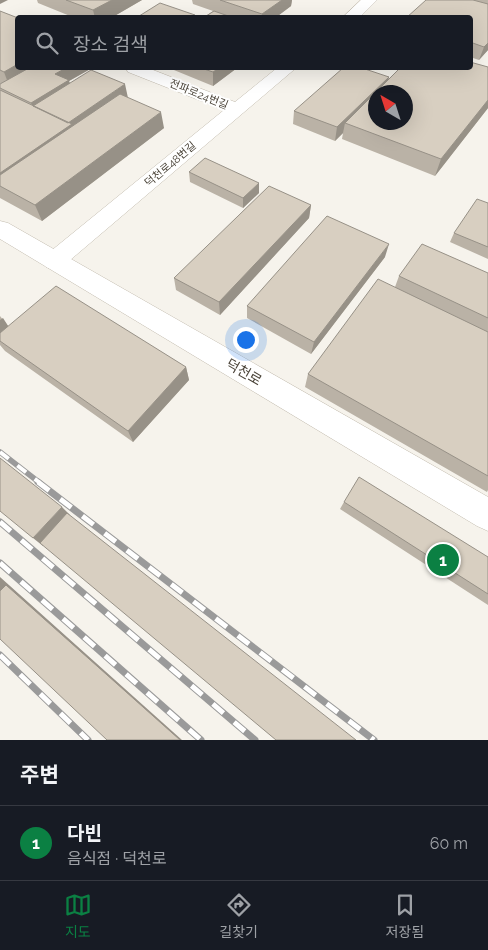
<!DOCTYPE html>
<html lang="ko">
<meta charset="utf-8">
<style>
body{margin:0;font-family:Raleway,"Noto Sans KR",sans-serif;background:#242831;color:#f1f3f6}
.compass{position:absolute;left:368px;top:85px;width:45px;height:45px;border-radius:50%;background:#171b24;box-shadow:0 5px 20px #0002;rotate:321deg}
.you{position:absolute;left:245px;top:339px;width:18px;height:18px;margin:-12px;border:4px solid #fff;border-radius:50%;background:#1a73e8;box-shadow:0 0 0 8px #1a73e833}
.badge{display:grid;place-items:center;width:32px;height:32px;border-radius:50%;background:#0b8043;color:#fff;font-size:16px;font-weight:700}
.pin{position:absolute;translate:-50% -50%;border:2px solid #fff;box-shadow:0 1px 5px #0006}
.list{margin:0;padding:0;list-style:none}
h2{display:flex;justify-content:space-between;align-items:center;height:65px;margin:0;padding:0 20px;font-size:21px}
h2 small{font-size:16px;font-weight:400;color:#9ea1a6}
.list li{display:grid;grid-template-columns:32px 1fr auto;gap:15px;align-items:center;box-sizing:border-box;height:75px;padding:0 20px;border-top:1px solid #363941}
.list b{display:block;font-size:19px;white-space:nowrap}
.list p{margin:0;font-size:16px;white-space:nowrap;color:#9ea1a6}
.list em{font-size:16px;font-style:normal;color:#9ea1a6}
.icon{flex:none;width:28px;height:28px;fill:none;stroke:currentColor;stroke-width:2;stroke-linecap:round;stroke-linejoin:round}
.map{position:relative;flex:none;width:488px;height:740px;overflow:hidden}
.search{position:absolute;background:#171b24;box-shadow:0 5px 20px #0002;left:15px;right:15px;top:15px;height:55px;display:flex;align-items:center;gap:12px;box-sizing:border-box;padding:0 18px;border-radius:5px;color:#9ea1a6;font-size:19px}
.sheet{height:140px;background:#171b24}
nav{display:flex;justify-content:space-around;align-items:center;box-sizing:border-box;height:70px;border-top:1px solid #363941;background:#171b24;font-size:14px;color:#9ea1a6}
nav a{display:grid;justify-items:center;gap:2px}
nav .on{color:#0b8043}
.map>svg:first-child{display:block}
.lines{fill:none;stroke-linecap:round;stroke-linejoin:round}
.minor-casing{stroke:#c2bbae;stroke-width:1}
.tertiary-casing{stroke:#c2bbae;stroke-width:1}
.minor{fill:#fff;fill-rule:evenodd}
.tertiary{fill:#fff;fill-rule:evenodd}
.rail-far1-casing{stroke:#9a9a9a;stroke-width:5.5}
.rail-casing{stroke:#9a9a9a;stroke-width:7}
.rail-far1{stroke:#fff;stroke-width:4;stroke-dasharray:11;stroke-linecap:butt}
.rail{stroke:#fff;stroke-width:5;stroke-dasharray:14;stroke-linecap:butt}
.wall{fill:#bab2a6}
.shaded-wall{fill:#979187}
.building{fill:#d8cfc1;stroke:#979187;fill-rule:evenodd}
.labels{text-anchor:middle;stroke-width:4;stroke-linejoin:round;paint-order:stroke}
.far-street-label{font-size:11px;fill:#4b4439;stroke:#fff}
.street-label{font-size:14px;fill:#4b4439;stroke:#fff}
</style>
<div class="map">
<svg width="488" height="740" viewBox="0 0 488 740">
<rect width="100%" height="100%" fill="#f6f3ec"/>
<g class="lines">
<!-- minor casing -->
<g class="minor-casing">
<path id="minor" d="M 361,0 L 377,0 L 359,18 L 342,18 Z
M 126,68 L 148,68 L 235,102 L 277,68 L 296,68 L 62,267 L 54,270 L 46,267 L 42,261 L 46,255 L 224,110 L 128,72 Z"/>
</g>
<!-- tertiary casing -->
<g class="tertiary-casing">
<path id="tertiary" d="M 0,221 L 8,223 L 488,497 L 488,531 L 477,526 L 0,239 Z"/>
</g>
<!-- minor -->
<use href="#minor" class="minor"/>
<!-- tertiary -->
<use href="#tertiary" class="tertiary"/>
<!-- rail-far1 casing -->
<g class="rail-far1-casing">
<path id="rail-far1" d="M 0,452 L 40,483"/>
</g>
<!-- rail casing -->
<g class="rail-casing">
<path id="rail" d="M 38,482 L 374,740
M 0,522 L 255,740
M 0,563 L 201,740
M 0,655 L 88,740"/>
</g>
<!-- rail-far1 -->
<use href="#rail-far1" class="rail-far1"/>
<!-- rail -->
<use href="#rail" class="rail"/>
</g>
<!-- wall -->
<path class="wall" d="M 37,0 L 142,0 L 111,18 L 75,18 L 38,3 Z
M 192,0 L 292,0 L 291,6 L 275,18 L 203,18 L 213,11 L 193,4 Z
M 426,0 L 488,0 L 488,50 L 479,60 L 470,57 L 470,18 Z
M 0,11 L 18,68 L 92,68 L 69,81 L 70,83 L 128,98 L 164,128 L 42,221 L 0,198 L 0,84 L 1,84 L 0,83 Z
M 488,67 L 488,108 L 435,176 L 342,139 L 343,133 L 335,141 L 293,124 L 294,111 L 389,77 L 388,79 Z
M 169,68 L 237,68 L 213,86 Z
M 189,172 L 259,193 L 243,208 L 190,182 Z
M 488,203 L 488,259 L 450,242 L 454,233 Z
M 311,205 L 309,218 L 220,315 L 176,290 L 174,278 Z
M 385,257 L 311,354 L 247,318 L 247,306 Z
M 488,273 L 488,490 L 487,492 L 305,387 L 308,374 L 395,287 L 399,276 Z
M 0,316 L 8,326 L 186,367 L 189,380 L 133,442 L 5,351 L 0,345 Z
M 344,502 L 488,557 L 488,605 L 340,509 Z"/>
<!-- shaded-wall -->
<path class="shaded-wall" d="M 0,0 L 8,0 L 0,4 Z
M 112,0 L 142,0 L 111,18 L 95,18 L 93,10 Z
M 282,0 L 292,0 L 291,6 L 275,18 L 262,18 L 262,14 Z
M 488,43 L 488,50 L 479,60 L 484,47 Z
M 18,64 L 18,68 L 46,68 L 10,88 L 4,72 Z
M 66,68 L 92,68 L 69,81 L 73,94 L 36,117 L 31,103 L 55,74 Z
M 219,68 L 237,68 L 213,86 L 213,72 Z
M 389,77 L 386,90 L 345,123 L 343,133 L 335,141 L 337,127 Z
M 125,84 L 128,98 L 0,186 L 0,173 L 68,123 Z
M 488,100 L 488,108 L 435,176 L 441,159 Z
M 161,112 L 164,128 L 42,221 L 35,205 Z
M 259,183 L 259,193 L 243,208 L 243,198 Z
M 311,205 L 309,218 L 220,315 L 219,302 Z
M 389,244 L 385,257 L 311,354 L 314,342 Z
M 3,318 L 12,332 L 0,341 L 0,320 Z
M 186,367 L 189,380 L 133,442 L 128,431 Z
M 62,507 L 70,515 L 43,546 L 33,538 Z
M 0,577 L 182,740 L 180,740 L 0,598 Z"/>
<!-- building -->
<path class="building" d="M 66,0 L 112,0 L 93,10 Z
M 220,0 L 282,0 L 262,14 Z
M 426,0 L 473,0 L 488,4 L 488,43 L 484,47 L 470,42 L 470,18 L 406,18 Z
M 160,3 L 195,15 L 190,18 L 136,18 Z
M 0,11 L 18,18 L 18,64 L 4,72 L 0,70 Z
M 214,11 L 234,18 L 203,18 Z
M 470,62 L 488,67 L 488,100 L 441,159 L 345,123 L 400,68 L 470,68 ZM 376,92 L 406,92 L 406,122 L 376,122 Z
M 29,68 L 66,68 L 55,74 L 69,80 L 31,103 L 0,88 L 0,84 Z
M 201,68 L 219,68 L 213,72 Z
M 343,68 L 362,68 L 389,77 L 337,127 L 294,111 Z
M 91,70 L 125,84 L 68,123 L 33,106 Z
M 0,90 L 72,124 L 0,173 Z
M 120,94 L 161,112 L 35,205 L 0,186 L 0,175 Z
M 205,158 L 259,183 L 243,198 L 189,172 Z
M 269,186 L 311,205 L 219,302 L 174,278 Z
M 477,199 L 488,203 L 488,247 L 454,233 Z
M 327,216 L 389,244 L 314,342 L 247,306 Z
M 422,244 L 488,273 L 488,318 L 399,276 Z
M 378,279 L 488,332 L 488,476 L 308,374 Z
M 56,286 L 186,367 L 128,431 L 0,341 L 0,333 Z
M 0,458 L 62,507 L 33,538 L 0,511 Z
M 359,477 L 488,557 L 488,594 L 344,502 Z
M 67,513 L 356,740 L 276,740 L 40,543 Z
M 6,585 L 180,740 L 107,740 L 0,639 L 0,591 Z"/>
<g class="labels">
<!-- far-street labels -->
<g class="far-street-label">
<text transform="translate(199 94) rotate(22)" y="4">전파로24번길</text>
<text transform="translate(170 164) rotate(-40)" y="4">덕천로48번길</text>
</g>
<!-- street labels -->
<g class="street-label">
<text transform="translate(244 372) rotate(30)" y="5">덕천로</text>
</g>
</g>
</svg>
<svg class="compass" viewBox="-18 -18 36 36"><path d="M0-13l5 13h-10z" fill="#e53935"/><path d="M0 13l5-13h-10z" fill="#9ea1a6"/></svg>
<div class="you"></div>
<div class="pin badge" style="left:443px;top:560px">1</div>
<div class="search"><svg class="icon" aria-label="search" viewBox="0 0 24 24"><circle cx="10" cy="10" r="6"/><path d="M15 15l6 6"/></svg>장소 검색</div>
</div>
<section class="sheet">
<h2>주변<small></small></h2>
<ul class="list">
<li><span class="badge">1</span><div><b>다빈</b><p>음식점 · 덕천로</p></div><em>60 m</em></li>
</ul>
</section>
<nav>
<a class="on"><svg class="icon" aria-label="map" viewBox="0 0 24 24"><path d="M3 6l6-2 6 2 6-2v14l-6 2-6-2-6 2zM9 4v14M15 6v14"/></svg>지도</a>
<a><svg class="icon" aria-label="directions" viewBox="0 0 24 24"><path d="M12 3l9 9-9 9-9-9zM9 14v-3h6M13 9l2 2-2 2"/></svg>길찾기</a>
<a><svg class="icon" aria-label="saved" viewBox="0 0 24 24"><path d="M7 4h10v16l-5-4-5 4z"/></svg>저장됨</a>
</nav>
